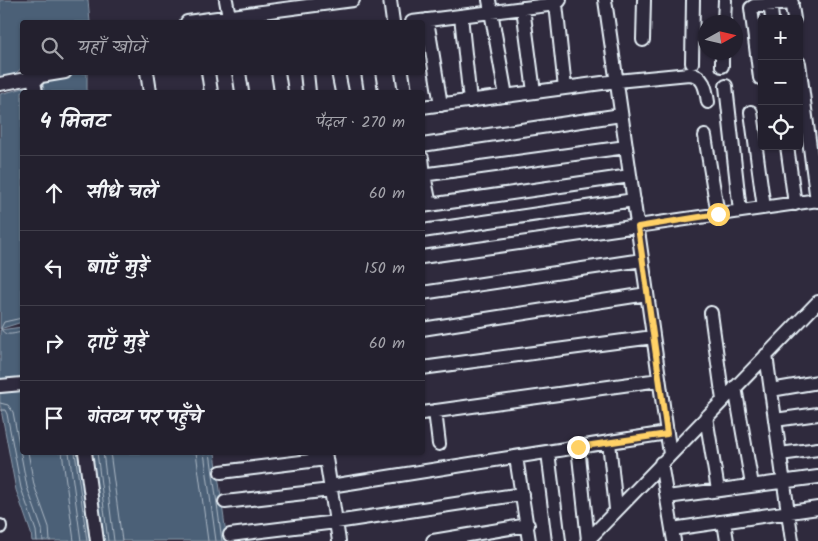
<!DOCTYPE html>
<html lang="hi">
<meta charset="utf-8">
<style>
body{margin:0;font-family:Kalam,"Playpen Sans Deva",sans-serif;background:#2b2836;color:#f1f3f6}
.controls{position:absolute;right:15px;top:15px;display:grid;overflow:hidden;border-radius:5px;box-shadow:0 1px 4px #0004}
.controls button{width:45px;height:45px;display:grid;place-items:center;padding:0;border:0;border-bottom:1px solid #403e4a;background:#23202e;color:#f1f3f6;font:25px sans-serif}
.compass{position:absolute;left:698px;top:15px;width:45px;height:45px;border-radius:50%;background:#23202e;box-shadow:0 1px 4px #0004;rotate:82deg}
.stop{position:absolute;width:15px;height:15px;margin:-11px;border:4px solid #ffd166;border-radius:50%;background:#fff}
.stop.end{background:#ffd166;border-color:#fff;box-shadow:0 1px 5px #0008}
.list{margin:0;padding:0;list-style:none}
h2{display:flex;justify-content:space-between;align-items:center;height:65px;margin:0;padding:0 20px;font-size:21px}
h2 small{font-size:16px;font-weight:400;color:#a3a3aa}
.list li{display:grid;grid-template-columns:32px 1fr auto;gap:15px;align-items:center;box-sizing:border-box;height:75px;padding:0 20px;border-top:1px solid #403e4a}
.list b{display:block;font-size:19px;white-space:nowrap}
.list em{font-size:16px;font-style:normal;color:#a3a3aa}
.icon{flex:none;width:28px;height:28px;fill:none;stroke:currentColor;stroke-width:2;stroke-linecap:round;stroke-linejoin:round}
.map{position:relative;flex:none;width:818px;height:541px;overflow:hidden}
.search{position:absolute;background:#23202e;box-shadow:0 1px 4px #0004;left:20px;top:20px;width:405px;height:55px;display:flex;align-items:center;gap:12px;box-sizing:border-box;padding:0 18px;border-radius:5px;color:#a3a3aa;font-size:19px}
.panel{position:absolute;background:#23202e;box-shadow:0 1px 4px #0004;left:20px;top:90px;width:405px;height:365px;border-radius:5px}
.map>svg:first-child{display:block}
.water{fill:#4c6077;stroke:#8a9aab}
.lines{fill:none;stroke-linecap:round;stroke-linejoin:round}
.shore{stroke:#aab7c4;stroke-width:1}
.minor-casing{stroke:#e8f1f8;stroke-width:16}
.minor{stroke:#2f2a3d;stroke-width:12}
.route{stroke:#ffd166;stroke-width:6}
</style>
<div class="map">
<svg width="818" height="541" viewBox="0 0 818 541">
<rect width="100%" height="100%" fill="#2f2a3d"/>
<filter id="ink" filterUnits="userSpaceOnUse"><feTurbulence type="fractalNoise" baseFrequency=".02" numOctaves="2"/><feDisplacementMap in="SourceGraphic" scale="10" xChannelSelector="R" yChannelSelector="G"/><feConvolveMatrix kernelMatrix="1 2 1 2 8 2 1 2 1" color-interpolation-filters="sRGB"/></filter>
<g filter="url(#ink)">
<!-- water -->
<path class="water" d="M 0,0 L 88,0 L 90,22 L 22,22 L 22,68 L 11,77 L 0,79 Z
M 78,73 L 87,73 L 87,92 L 44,92 L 43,80 Z
M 40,84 L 40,92 L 22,92 L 22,322 L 0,329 L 0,94 Z
M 22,327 L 22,452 L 80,453 L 92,541 L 32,541 L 31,533 L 16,490 L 0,404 L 0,330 Z
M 92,453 L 215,453 L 227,541 L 103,541 Z"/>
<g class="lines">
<!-- shore -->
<path class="shore" d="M 22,318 L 4,322 L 1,328 C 4,338 15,333 22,332
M 0,403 L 8,405 L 13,412 L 27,487 L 42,529 L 43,541
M 0,410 L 5,410 L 7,414 L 21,488 L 36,531 L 37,541
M 28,452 L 34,485 L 49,527 L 50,541
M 62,452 L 74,541
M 69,452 L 81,541
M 75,452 L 87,541
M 97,452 L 108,541
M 103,452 L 114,541
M 110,452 L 122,541
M 196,452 L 208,541
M 204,452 L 216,541
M 210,452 L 222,541"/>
<!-- minor casing -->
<g class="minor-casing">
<path id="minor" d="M 226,0 L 230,22
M 390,0 L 393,22
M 489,0 L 506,96
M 605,0 L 670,454
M 770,0 L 772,19
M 791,0 L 794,19
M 556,4 L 565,88
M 523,8 L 534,92
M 461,16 L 470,101
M 427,20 L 441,105
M 187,22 L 353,0
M 412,22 L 556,4 L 560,0
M 724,22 L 725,0
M 643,40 L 644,0
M 692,63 L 693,0
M 799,63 L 817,201
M 722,66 L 722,52
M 147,72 L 150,92
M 208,72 L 211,92
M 239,72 L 242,92
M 278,72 L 281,92
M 307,72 L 309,92
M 338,72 L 342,92
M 368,72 L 371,92
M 402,72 L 405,92
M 760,78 L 751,8 L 754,6 L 792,3
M 0,84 L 41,76
M 726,86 L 740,211
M 36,92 L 34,82 L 41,76 L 65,72
M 422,107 L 617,81 L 689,74 C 704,75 706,89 708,102
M 751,112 L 764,208
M 705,136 L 718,215
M 422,145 L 621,115
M 787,146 L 795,204
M 422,158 L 424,175 L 430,205
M 422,175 L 626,147
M 422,206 L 630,176
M 422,231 L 634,200
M 422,257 L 818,200
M 422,293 L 642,260
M 711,313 L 723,400
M 422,329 L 647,294
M 766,355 L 792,541
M 422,368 L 653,337
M 0,386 L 22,384
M 735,387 L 752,485
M 771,390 L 818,382
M 435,411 L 439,444
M 422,413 L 659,380
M 706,417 L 718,490
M 775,420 L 818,414
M 609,442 L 616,509
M 578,447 L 588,540
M 85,452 L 97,541
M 325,452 L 339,541
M 548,452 L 559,541
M 780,454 L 818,449
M 516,457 L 529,541
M 661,463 L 674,541
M 221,472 L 326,459
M 330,486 L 667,433
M 667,497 L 818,477
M 225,502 L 331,490
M 724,522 L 727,541
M 0,526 L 0,527
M 672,529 L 818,508
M 230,535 L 336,522 L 522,494
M 433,541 L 528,525
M 587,541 L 818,302"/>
</g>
<!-- minor -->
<use href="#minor" class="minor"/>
</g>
</g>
<g class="lines" filter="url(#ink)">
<!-- route -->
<path class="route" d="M 578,447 L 667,434 L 638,227 L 718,214"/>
</g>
</svg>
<div class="controls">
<button>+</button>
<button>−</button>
<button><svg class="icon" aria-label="locate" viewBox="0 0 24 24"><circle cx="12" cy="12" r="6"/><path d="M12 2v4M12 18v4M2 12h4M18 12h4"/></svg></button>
</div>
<svg class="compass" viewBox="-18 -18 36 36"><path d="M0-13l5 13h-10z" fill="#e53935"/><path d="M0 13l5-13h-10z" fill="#a3a3aa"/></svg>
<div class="stop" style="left:718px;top:214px"></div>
<div class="stop end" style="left:578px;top:447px"></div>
<div class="search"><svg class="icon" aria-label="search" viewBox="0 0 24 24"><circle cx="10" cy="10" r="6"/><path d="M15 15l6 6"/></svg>यहाँ खोजें</div>
<section class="panel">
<h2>4 मिनट<small>पैदल · 270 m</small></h2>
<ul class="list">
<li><svg class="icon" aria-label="ahead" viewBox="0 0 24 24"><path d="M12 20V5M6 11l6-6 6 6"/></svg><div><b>सीधे चलें</b></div><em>60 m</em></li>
<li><svg class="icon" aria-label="left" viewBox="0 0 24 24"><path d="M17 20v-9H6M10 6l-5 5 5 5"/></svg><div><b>बाएँ मुड़ें</b></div><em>150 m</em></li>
<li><svg class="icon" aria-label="right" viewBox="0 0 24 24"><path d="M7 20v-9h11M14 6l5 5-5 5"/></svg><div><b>दाएँ मुड़ें</b></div><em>60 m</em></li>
<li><svg class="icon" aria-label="arrive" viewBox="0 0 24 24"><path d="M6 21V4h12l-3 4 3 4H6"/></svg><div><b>गंतव्य पर पहुँचे</b></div></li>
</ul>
</section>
</div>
